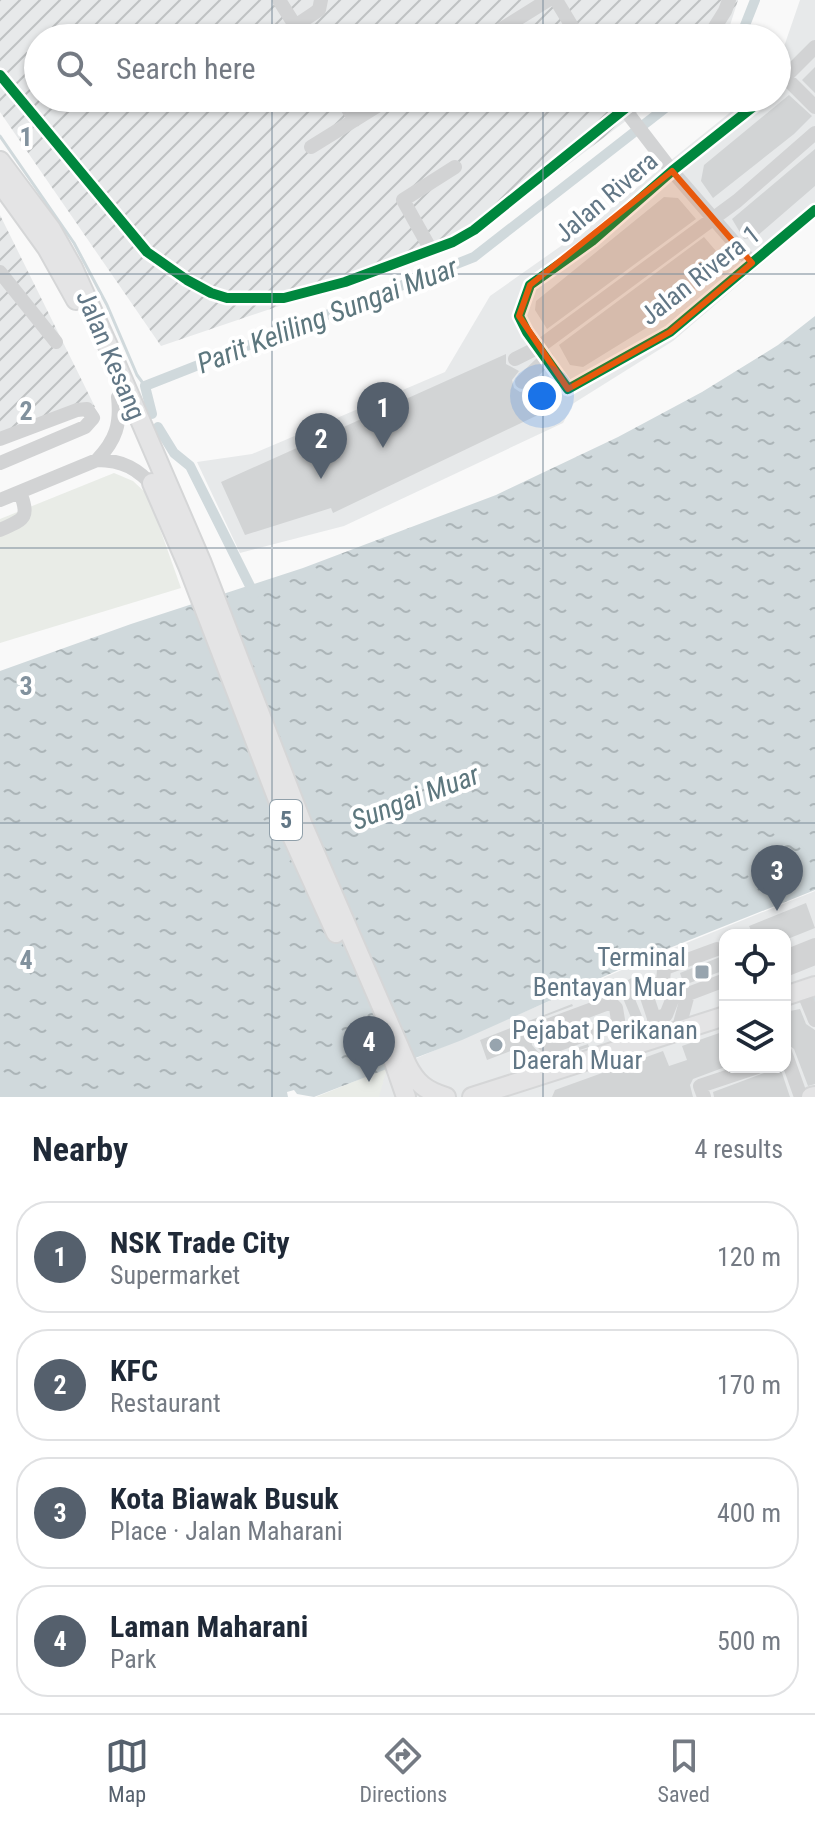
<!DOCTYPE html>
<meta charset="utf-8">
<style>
body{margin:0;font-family:"Roboto Condensed",sans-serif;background:#f2f2f3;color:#1f2937}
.controls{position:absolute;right:24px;bottom:24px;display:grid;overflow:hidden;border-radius:16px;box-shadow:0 2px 6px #0004}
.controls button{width:72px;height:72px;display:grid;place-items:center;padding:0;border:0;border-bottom:2px solid #e0e1e3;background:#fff;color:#1f2937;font:40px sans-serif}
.you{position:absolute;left:542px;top:396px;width:28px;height:28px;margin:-20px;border:6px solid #fff;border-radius:50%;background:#1a73e8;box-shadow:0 0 0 12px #1a73e833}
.badge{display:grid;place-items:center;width:52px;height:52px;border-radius:50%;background:#55606d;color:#fff;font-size:26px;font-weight:700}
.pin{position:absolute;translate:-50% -66px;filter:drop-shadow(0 2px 4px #0008)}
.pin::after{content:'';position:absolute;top:42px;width:28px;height:24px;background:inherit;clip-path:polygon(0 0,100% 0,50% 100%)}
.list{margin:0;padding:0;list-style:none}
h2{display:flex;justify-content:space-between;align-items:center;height:104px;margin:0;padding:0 32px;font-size:34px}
h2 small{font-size:26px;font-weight:400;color:#747a83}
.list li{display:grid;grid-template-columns:52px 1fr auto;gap:24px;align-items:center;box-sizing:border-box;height:112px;margin:0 16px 16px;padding:0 16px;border:2px solid #e0e1e3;border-radius:32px}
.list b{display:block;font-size:30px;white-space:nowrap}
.list p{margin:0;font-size:26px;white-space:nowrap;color:#747a83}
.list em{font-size:26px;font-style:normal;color:#747a83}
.icon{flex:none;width:44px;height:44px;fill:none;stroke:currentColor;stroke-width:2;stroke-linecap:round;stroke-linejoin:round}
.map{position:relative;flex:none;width:815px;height:1097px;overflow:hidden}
.search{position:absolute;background:#fff;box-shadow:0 2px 6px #0004;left:24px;right:24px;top:24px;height:88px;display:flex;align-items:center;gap:20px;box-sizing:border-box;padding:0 28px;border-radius:44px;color:#747a83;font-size:30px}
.sheet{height:616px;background:#fff}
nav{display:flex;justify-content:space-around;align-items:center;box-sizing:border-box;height:112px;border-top:2px solid #e0e1e3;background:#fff;font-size:22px;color:#747a83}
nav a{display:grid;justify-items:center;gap:4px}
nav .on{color:#55606d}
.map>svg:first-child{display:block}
.built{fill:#e7e9ea;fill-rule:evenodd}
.industrial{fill:url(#industrial-furrows)}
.park{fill:#e9ece7}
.water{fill:url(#water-ripples)}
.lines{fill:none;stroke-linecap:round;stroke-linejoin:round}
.stream{stroke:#d0d9dc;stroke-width:3}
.canal{stroke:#d0d9dc;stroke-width:10}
.river{stroke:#d0d9dc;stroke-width:16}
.building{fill:#d2d4d5}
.major-casing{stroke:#d5d6d7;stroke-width:22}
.minor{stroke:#d2d3d4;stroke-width:14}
.major{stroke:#e4e4e5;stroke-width:18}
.cycleway-casing{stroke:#fff;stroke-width:15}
.cycleway{stroke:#00873e;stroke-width:10}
.marked{fill:#e8590c;fill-opacity:0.2;stroke:#e8590c;stroke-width:6;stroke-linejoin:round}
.grid{fill:none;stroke:#82929e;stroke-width:2;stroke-opacity:0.55}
.poi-dot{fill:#97a4ae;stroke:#fff;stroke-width:3}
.labels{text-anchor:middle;stroke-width:8;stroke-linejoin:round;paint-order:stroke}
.shield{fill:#fff;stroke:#91a0aa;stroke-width:2}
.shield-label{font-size:24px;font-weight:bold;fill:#627786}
.street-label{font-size:26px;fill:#627786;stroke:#fff}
.poi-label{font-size:26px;fill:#627786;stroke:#fff;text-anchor:end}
.water-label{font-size:28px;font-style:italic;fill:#5d777e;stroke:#fff}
.grid-label{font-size:26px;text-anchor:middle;font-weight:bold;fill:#82929e;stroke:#fff;stroke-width:8;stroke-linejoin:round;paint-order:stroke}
</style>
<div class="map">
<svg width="815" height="1097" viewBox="0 0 815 1097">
<defs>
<pattern id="industrial-furrows" width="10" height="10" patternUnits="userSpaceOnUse" patternTransform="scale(2)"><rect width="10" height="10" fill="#e7e9ea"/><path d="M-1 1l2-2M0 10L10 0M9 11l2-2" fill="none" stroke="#bfc2c3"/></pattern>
<pattern id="water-ripples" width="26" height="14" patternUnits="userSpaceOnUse" patternTransform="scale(2)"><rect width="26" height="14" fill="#d0d9dc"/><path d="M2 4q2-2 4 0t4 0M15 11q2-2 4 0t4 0" fill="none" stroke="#acb5b8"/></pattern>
</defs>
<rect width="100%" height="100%" fill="#f9f9f9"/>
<!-- built -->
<path class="built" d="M 800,0 L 815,0 L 815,219 L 673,341 L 574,403 L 563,423 L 344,526 L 240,553 L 197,462 L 252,454 L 445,372 L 490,296 L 588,227 L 748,98 L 777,98 L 777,67 Z
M 815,891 L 815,1000 L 807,1004 L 815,1021 L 815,1097 L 326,1097 L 659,954 ZM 725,935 L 785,935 L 785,1067 L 725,1067 Z"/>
<!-- industrial -->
<path class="industrial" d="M 0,0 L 738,0 L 726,38 L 38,38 L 38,98 L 656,98 L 465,243 L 161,346 L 0,112 Z
M 0,215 L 95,407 L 0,439 Z"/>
<!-- park -->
<path class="park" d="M 114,473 L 133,481 L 148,495 L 181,588 L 0,643 L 0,519 Z
M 387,1068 L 379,1097 L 316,1097 Z"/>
<!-- water -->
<path class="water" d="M 815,316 L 815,890 L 652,955 L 462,1040 L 314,1097 L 297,1094 L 294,1090 L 287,1092 L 288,1097 L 0,1097 L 0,671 L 131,624 L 303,568 L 496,495 L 618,437 L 702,392 L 778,345 Z"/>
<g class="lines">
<!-- stream -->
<path class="stream" d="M 0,136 L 74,243 L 107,305 L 137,375 L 145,386"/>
<!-- canal -->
<path class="canal" d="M 740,38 L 755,0
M 152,414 L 145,386 L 474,257 L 678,98
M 158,427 L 174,453 L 190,466 L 254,594"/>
<!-- river -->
<path class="river" d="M 814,999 L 815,1001"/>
</g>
<!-- building -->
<path class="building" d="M 815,67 L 815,93 L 802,80 Z
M 789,95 L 812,116 L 794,134 L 713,198 L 701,181 L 704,165 Z
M 815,149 L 815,186 L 756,237 L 744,239 L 732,219 Z
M 664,197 L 678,198 L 696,219 L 547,329 L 535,310 L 536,301 Z
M 704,237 L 722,258 L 721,267 L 651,325 L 583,367 L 570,365 L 559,345 Z
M 506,354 L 506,364 L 519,371 L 512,380 L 514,388 L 520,392 L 528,390 L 540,414 L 333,513 L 331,508 L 245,535 L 221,482 Z
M 806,903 L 815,928 L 785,940 L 785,935 L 753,935 L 749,926 Z
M 725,955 L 725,970 L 684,985 L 680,973 Z
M 638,974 L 641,982 L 639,986 L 631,989 L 642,1016 L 632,1020 L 618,986 Z
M 572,1004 L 573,1006 L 541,1018 L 533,1024 L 530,1032 L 532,1045 L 540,1054 L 550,1057 L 588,1044 L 589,1047 L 545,1061 L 543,1056 L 530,1061 L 524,1046 L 487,1060 L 480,1040 Z
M 800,1009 L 806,1024 L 815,1030 L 815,1084 L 808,1086 L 794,1049 L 785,1042 L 785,1012 Z
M 725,1031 L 725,1067 L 693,1079 L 690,1085 L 693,1097 L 552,1097 L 555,1090 L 663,1051 L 669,1066 L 687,1060 L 682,1046 Z
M 780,1067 L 790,1097 L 714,1097 L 713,1092 Z"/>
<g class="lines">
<!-- major casing -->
<g class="major-casing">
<path id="major" d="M 0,161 L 51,229 L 73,268 L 109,348 L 201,561 L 302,823 L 407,1065 C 416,1083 426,1091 446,1097
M 0,183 L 47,248 L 76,300
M 152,483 L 188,566 L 291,834 L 336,933
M 785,996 L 815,986
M 394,1062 L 406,1097
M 472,1097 L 725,1016
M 811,1097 L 815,1096"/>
</g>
<!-- minor -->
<path class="minor" d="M 279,0 L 303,38
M 556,0 L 579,38
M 295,26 L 319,10 L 321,0
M 487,38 L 548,0
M 708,38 L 725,11 L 729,0
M 0,75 L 147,252 L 187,280 L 211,293 L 227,298 L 284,298 L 345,282 L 453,242 L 474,230 L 638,98
M 785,77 L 815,107
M 777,85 L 815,47
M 341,98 L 355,120
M 616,98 L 672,171 L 752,263
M 764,98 L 672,171 L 592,241 L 530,285 L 519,316 L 527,332 L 568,389 L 670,332 L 815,210
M 311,147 L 390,98
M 431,250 L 403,200 L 455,167
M 0,272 L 56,342
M 515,359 L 539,347 L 737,201 L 815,133
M 522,382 L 547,358
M 0,439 L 77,410 L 87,409 L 93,418 L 85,427 L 0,463
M 97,460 C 116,440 121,424 118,397
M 0,500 L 97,460 C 123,460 138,469 155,488
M 0,530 C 24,519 30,519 20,492
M 785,957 L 815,945
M 785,970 L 815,958
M 663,981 L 664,970 L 668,967 L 717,949
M 803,991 L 815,1020
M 606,1004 L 612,1004 L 616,1008 L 618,1020 L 614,1024 L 551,1047 L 546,1046 L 542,1042 L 540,1031 L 544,1027 Z
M 654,1019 L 666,1015 L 672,1000 L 667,984 L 663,981 L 650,986 L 646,994 L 660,1036
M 678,1031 L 688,994 L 725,980
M 785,1052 L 801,1097
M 704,1097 L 700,1086 L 757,1067"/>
<!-- major -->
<use href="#major" class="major"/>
<!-- cycleway casing -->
<g class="cycleway-casing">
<path id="cycleway" d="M 0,75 L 147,252 L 187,280 L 211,293 L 227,298 L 284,298 L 345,282 L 453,242 L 474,230 L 638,98
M 764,98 L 672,171 L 592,241 L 530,285 L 519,316 L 527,332 L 568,389 L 670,332 L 815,210"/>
</g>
<!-- cycleway -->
<use href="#cycleway" class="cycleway"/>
</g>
<!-- marked area -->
<path class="marked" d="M 672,171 L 752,263 L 670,332 L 568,389 L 519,316 L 530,285 Z"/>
<!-- grid -->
<path class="grid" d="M 272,0 L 272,38M 543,0 L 543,38M 272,98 L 272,1097M 543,98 L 543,1097M 0,274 L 815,274M 0,548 L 815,548M 0,823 L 815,823"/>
<!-- markers -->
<g class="poi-dot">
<rect x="694" y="964" width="16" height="16" rx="4"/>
<circle cx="496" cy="1045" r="8"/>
</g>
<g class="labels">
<!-- shield labels -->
<rect class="shield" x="270" y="800" width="32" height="40" rx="6"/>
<g class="shield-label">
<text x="286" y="828">5</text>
</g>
<!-- street labels -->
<g class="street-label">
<text transform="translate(606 197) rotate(-40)" y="9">Jalan Rivera</text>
<text transform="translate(700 275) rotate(-38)" y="9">Jalan Rivera 1</text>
<text transform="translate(111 355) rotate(67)" y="9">Jalan Kesang</text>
</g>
<!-- poi labels -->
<g class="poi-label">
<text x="686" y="966">Terminal<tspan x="686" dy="30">Bentayan Muar</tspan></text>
<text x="512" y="1039" text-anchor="start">Pejabat Perikanan<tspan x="512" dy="30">Daerah Muar</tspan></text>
</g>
<!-- water labels -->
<g class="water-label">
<text transform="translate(327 315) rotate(-21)" y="10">Parit Keliling Sungai Muar</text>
<text transform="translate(415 797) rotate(-21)" y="10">Sungai Muar</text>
</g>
</g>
<g class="grid-label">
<text x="26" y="146">1</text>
<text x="26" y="420">2</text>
<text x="26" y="695">3</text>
<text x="26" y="969">4</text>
</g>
</svg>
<div class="controls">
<button><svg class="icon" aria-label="locate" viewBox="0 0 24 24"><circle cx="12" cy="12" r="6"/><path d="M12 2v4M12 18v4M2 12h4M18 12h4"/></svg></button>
<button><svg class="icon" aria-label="layers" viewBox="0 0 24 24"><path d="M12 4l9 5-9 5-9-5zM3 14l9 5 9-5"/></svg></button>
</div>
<div class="you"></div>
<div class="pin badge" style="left:383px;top:448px">1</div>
<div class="pin badge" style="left:321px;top:479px">2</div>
<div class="pin badge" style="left:777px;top:911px">3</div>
<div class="pin badge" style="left:369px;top:1082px">4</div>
<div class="search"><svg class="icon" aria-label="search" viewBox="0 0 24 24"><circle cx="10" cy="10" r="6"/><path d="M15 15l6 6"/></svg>Search here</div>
</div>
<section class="sheet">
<h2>Nearby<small>4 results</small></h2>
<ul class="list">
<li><span class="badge">1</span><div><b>NSK Trade City</b><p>Supermarket</p></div><em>120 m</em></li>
<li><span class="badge">2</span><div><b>KFC</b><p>Restaurant</p></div><em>170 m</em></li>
<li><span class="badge">3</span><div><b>Kota Biawak Busuk</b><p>Place · Jalan Maharani</p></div><em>400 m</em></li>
<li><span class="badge">4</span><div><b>Laman Maharani</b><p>Park</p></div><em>500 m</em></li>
</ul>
</section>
<nav>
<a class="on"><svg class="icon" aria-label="map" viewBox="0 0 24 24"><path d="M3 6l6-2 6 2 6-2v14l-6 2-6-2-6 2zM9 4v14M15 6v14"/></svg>Map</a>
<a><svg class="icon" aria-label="directions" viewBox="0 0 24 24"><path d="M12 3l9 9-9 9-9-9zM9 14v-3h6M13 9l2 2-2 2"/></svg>Directions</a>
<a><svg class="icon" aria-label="saved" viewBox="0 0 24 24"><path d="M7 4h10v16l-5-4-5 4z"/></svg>Saved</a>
</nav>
